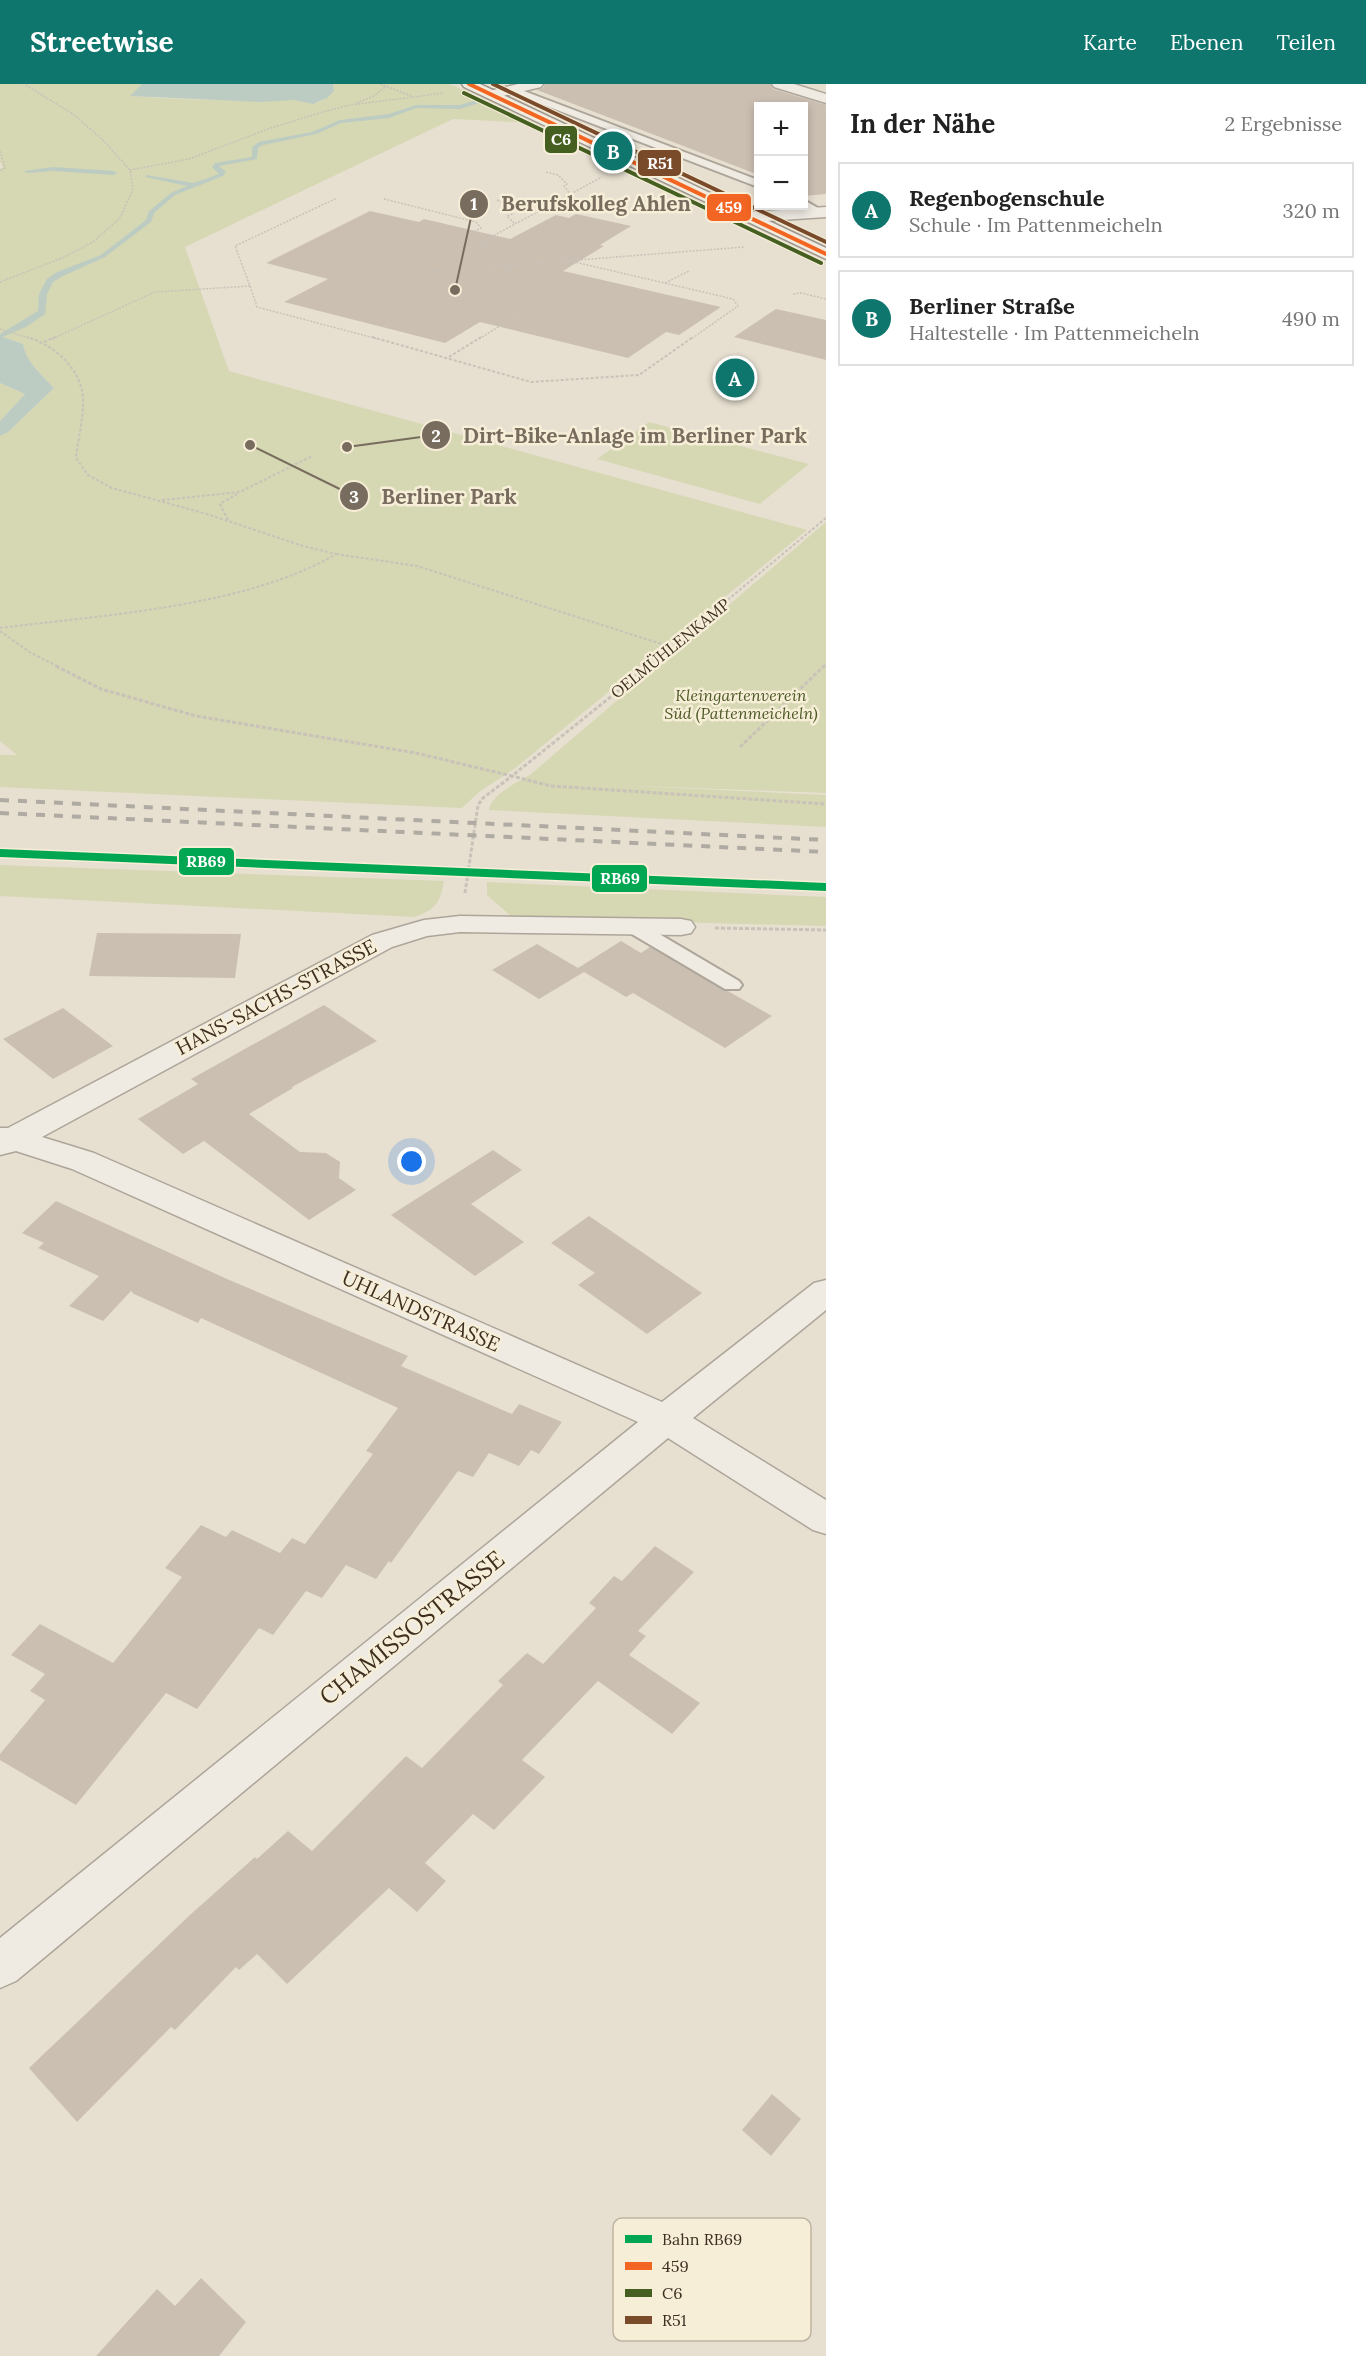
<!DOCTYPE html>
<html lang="de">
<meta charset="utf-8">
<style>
body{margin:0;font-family:Lora,serif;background:#f2f2f2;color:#222}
.controls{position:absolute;right:18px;top:18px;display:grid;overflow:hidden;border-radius:0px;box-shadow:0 3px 9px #0003}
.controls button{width:54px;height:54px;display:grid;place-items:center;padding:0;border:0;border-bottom:2px solid #e0e0e0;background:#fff;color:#222;font:30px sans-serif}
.you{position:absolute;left:412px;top:1078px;width:21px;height:21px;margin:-15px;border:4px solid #fff;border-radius:50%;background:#1a73e8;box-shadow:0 0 0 9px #1a73e833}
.badge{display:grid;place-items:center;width:39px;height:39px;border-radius:50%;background:#0f766e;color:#fff;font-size:20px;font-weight:700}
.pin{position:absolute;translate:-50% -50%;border:3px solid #fff;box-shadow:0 2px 6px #0006}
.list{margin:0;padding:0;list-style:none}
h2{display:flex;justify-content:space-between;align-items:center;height:78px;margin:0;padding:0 24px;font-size:26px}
h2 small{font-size:20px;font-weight:400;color:#767676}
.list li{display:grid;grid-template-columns:39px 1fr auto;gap:18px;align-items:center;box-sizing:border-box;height:96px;margin:0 12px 12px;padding:0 12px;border:2px solid #e0e0e0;border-radius:0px}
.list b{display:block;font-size:22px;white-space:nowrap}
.list p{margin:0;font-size:20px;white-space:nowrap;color:#767676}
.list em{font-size:20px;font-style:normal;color:#767676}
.map{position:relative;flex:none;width:826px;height:2272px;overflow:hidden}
header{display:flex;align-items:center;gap:36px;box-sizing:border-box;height:84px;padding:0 30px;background:#0f766e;color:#fff}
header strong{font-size:28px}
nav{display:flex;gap:33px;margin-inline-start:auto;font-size:21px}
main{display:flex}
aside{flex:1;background:#fff}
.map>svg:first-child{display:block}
.green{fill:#d6d7b3}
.water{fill:#bcccc2}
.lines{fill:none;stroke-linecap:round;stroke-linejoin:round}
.stream{fill:#bcccc2;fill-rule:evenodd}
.building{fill:#cbbfb2}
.lane-casing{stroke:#ada599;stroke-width:4}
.street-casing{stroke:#ada599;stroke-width:3}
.secondary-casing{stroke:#9c958a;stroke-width:3}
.path-far2{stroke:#c8c2b9;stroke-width:1.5;stroke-dasharray:2 1.5;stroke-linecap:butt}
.path-far1{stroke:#c8c2b9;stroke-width:2;stroke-dasharray:3 2;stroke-linecap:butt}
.path{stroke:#c8c2b9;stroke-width:3;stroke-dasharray:4 2;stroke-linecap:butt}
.lane{fill:#efebe3;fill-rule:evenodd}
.street{fill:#efebe3;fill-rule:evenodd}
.secondary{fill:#efebe3;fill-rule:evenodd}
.rail{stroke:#afaaa2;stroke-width:4;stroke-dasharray:9 9;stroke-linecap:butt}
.bus-1-casing{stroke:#f7eed8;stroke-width:6}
.bus-2-casing{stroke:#f7eed8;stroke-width:6}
.bus-3-casing{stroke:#f7eed8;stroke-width:6}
.bus-1{stroke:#f26522;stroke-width:4}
.bus-2{stroke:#455f21;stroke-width:4}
.bus-3{stroke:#7a4b2a;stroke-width:4}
.rail-1-casing{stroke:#f7eed8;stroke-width:11}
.rail-1{stroke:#00a651;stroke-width:8}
.labels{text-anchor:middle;stroke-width:5;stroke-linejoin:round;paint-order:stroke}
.far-street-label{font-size:16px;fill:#3d2e20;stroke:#f7eed8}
.far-park-label{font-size:16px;font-style:italic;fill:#4d5a26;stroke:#f7eed8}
.street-label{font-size:20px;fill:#3d2e20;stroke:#f7eed8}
.near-street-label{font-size:24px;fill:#3d2e20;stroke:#f7eed8}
.key{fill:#f7eed8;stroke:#bfb4a1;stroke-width:1.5}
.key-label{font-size:16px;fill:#3d2e20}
.leader{fill:none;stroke:#786c5e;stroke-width:2}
.callout-dot{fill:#786c5e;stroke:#f7eed8;stroke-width:2}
.mark-label{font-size:18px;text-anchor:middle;font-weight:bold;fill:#fff}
.callout-label{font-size:21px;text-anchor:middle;font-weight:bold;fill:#786c5e;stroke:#f7eed8;stroke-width:5;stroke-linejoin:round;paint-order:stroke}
.line-badge{stroke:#f7eed8;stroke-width:2}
.badge-label{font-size:16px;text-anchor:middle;font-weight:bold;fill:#fff}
</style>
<header>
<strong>Streetwise</strong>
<nav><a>Karte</a><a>Ebenen</a><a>Teilen</a></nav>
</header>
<main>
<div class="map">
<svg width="826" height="2272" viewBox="0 0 826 2272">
<rect width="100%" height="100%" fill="#e7e0d1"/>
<!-- green -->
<path class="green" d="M 0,0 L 142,0 L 131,12 C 184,16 238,17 292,16 C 301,16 309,20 319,18 C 325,16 329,12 334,7 L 333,0 L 450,0 L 534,39 L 453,35 L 185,163 L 229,287 L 807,446 L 514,685 L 479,708 L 462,724 L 0,703 L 0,671 L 17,671 L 0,657 L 0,352 L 8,348 L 54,304 C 42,291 26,278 23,260 L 0,252 L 0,85 L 3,83 L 0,78 Z
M 0,299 L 25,310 L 0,337 Z
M 649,338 L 809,380 L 760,420 L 597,375 Z
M 826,438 L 826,709 L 616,701 L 826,711 L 826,743 L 489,726 C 491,710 519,698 531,690 Z
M 0,781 L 444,797 C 440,819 436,825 415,833 L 0,812 Z
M 487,798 L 826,813 L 826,842 L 513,834 L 487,811 Z"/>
<!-- water -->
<path class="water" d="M 142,0 L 333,0 L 334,7 L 327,14 L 313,20 L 294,16 L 259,18 L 130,12 Z
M 0,252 L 23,260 C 26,278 42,291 54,304 L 8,348 L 0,352 L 0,337 L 25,310 L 0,299 Z"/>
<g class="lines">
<!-- stream -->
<path class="stream" d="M 483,14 L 485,17 L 460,25 L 416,24 L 389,34 L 341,39 L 316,50 L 263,61 L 258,64 L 257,75 L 219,82 L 226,88 L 223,92 L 175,111 L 154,129 L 151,138 L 105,173 L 63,192 L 53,198 L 47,210 L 45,230 L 26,243 L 0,254 L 0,250 L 38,227 L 39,210 L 47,195 L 57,188 L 101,171 L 146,136 L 149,127 L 171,109 L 187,102 L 146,93 L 146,91 L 194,99 L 219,90 L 212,83 L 215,79 L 252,73 L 252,63 L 259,58 L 312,48 L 340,36 L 389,30 L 416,21 L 460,21 Z
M 53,83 L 114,87 L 117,89 L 114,91 L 53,87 L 27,89 L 24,87 Z"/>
</g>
<!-- building -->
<path class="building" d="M 545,0 L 770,0 L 773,5 L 826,21 L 826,110 L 804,112 L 804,22 L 759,22 L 759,91 L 537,6 L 543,4 Z
M 370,127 L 419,138 L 424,135 L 510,155 L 556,131 L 569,134 L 576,130 L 631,142 L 600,161 L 604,162 L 563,187 L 721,223 L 679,251 L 666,248 L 628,274 L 480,238 L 445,259 L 284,218 L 328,195 L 266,179 Z
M 776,225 L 826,236 L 826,276 L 734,253 Z
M 97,849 L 241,850 L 235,894 L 89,892 Z
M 621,857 L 641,869 L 650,863 L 772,932 L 725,964 L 633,909 L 626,913 L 584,888 L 539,915 L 492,886 L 537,860 L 578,884 Z
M 324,921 L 377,957 L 292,1003 L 293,1004 L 249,1030 L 300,1068 L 326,1069 L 340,1078 L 339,1094 L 356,1106 L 309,1136 L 204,1057 L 183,1070 L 138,1035 L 198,1000 L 191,995 Z
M 63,924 L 113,962 L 53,995 L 3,955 Z
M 493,1066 L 522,1086 L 471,1120 L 524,1158 L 475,1192 L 391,1131 Z
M 56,1117 L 227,1195 L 408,1272 L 401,1282 L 512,1330 L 519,1320 L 562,1338 L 539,1370 L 531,1366 L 519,1382 L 489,1369 L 473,1393 L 458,1387 L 391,1479 L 389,1477 L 376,1495 L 346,1481 L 322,1514 L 306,1507 L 273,1551 L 259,1544 L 197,1625 L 166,1609 L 76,1721 L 0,1676 L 0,1670 L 45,1616 L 30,1607 L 45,1590 L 11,1571 L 40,1540 L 113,1579 L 182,1493 L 165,1484 L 201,1441 L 226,1453 L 232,1446 L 280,1469 L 292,1454 L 305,1460 L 373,1370 L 366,1367 L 398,1324 L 201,1234 L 198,1239 L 134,1210 L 131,1207 L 103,1237 L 69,1222 L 99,1192 L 38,1164 L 44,1159 L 22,1149 Z
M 589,1132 L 702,1209 L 647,1250 L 578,1201 L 595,1189 L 551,1159 Z
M 655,1462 L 694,1488 L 638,1547 L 646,1552 L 629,1571 L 700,1619 L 672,1650 L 598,1597 L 522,1676 L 545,1693 L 494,1746 L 473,1730 L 425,1779 L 446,1797 L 417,1828 L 389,1804 L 287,1900 L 257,1870 L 239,1886 L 236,1883 L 175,1946 L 171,1943 L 77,2038 L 29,1984 L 191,1830 L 255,1773 L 257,1775 L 288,1747 L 312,1767 L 406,1672 L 422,1684 L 503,1601 L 498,1597 L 527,1569 L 543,1580 L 596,1524 L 589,1519 L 614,1492 L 622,1497 Z
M 772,2010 L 801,2035 L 771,2072 L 742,2046 Z
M 201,2194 L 246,2238 L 219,2272 L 96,2272 L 157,2205 L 175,2222 Z"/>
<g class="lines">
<!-- lane casing -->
<g class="lane-casing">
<path id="lane" d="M 510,4 L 516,4 L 758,96 L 758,103 L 510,8 Z
M 804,116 L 823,127 L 823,131 L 815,131 L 800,122 L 804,122 Z
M 632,836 L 639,838 L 739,897 L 742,901 L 739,905 L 725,905 L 625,846 L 622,842 L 625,838 Z"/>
</g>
<!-- street casing -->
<g class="street-casing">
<path id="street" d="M 518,0 L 543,0 L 541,3 L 494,14 L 487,10 L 489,7 Z
M 772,0 L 794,0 L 826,10 L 826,19 L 774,3 Z
M 826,123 L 826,133 L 749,138 L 741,133 L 749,128 Z
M 460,832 L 681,835 L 691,837 L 695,843 L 691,849 L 681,851 L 460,848 L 427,852 L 392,863 L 42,1053 L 94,1069 L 662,1318 L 814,1199 L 826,1196 L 826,1226 L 693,1334 L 826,1416 L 826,1450 L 813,1446 L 668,1354 L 16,1897 L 0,1904 L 0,1854 L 638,1338 L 72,1085 L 16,1067 L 0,1071 L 0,1044 L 8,1044 L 372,851 L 424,836 Z"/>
</g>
<!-- secondary casing -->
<g class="secondary-casing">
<path id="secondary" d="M 462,0 L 480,0 L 826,164 L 826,175 L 464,3 Z"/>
</g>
<!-- path-far2 -->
<path class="path-far2" d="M 380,0 L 414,13 L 443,9
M 356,19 L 374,12 L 385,3
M 0,67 L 5,84 L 0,87
M 130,86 L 189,75 L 271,44 L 326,27 L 350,21 L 414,13
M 546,88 L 558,91 L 567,100 L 564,102 L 570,110
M 384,115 L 476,138 L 481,144 L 471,149 L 480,159
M 497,116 L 506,120 L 512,130 L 507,132 L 515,140
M 566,176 L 733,215 L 738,222 L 691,255
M 424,188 L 744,163
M 0,198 L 62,174 L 93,158 L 120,134 L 133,105 L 130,86 L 103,56 L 73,30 L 24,0
M 665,199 L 689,187
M 250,202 L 257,223 L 378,255
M 793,210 L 801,209 L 826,215
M 0,245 L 32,255
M 52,255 L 155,208 L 250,202 L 235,162 L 337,114
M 479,255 L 538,218 L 480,159 L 602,93"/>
<!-- path-far1 -->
<path class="path-far1" d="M 372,253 L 531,298 L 639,291 L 693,253
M 44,258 L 55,253
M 449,273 L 481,253
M 162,416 L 240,408 L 312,372
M 228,436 L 220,420 L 237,410
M 336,470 L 417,482 L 671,563
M 0,544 C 102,531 247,523 336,470 L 303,462 L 207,430 L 112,404 L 88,391 L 76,374 C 78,355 84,333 83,314 C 81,284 54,261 27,253
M 0,547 L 31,569 L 59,583
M 647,583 L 826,434
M 823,583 L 826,580"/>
<!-- path -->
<path class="path" d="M 56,582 L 101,605 L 196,632 L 416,669 L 512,692 L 649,582
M 740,663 L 824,582
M 465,809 L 478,721 L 483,714 L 512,692 L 551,702 L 826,720
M 715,844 L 826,846"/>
<!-- lane -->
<use href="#lane" class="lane"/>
<!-- street -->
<use href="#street" class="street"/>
<!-- secondary -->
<use href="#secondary" class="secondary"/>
<!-- rail -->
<path class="rail" d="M 0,716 L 826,756
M 0,729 L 826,768"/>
<!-- bus-1 casing -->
<g class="bus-1-casing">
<path id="bus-1" d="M 469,0 L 826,170"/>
</g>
<!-- bus-2 casing -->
<g class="bus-2-casing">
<path id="bus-2" d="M 464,9 L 821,179"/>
</g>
<!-- bus-3 casing -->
<g class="bus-3-casing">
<path id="bus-3" d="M 493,0 L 826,158"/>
</g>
<!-- bus-1 -->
<use href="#bus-1" class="bus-1"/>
<!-- bus-2 -->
<use href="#bus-2" class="bus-2"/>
<!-- bus-3 -->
<use href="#bus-3" class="bus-3"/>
<!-- rail-1 casing -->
<g class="rail-1-casing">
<path id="rail-1" d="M 0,769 L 826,803"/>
</g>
<!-- rail-1 -->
<use href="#rail-1" class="rail-1"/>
</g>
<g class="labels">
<!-- far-street labels -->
<g class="far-street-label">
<text transform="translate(670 564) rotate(-39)" y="6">OELMÜHLENKAMP</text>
</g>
<!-- far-park labels -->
<g class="far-park-label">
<text x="741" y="617">Kleingartenverein<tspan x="741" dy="18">Süd (Pattenmeicheln)</tspan></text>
</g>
<!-- street labels -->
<g class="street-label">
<text transform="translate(276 913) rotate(-28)" y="7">HANS-SACHS-STRASSE</text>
<text transform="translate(421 1227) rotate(24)" y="7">UHLANDSTRASSE</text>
</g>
<!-- near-street labels -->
<g class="near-street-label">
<text transform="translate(412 1544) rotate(-39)" y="8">CHAMISSOSTRASSE</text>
</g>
</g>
<!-- legend -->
<rect x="613" y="2134" width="198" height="123" rx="9" class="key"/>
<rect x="625" y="2151" width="27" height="8" fill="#00a651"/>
<rect x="625" y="2178" width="27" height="8" fill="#f26522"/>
<rect x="625" y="2205" width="27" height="8" fill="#455f21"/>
<rect x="625" y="2232" width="27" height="8" fill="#7a4b2a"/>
<g class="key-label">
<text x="662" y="2161">Bahn RB69</text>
<text x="662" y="2188">459</text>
<text x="662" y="2215">C6</text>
<text x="662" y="2242">R51</text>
</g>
<!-- callouts -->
<path class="leader" d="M455 206L474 120M347 363L436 351M250 361L354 412"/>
<g class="callout-dot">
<circle cx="455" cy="206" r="6"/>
<circle cx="347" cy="363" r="6"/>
<circle cx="250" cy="361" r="6"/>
<circle cx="474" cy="120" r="15"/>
<circle cx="436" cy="351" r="15"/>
<circle cx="354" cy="412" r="15"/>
</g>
<g class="mark-label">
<text x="474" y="126">1</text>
<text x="436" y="358">2</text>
<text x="354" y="419">3</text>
</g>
<g class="callout-label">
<text x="596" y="127">Berufskolleg Ahlen</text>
<text x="635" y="359">Dirt-Bike-Anlage im Berliner Park</text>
<text x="449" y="420">Berliner Park</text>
</g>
<g class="line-badge">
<rect x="544" y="41" width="34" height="29" rx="6" fill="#455f21"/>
<rect x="637" y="65" width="45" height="28" rx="6" fill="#7a4b2a"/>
<rect x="706" y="109" width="46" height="29" rx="6" fill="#f26522"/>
<rect x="178" y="763" width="57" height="29" rx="6" fill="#00a651"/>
<rect x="591" y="780" width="57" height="29" rx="6" fill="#00a651"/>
</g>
<g class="badge-label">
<text x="561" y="61">C6</text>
<text x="660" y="85">R51</text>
<text x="729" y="129">459</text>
<text x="206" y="783">RB69</text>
<text x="620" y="800">RB69</text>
</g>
</svg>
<div class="controls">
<button>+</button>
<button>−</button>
</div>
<div class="you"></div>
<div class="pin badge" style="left:735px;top:294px">A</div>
<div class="pin badge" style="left:613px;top:67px">B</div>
</div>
<aside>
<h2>In der Nähe<small>2 Ergebnisse</small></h2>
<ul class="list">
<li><span class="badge">A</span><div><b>Regenbogenschule</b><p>Schule · Im Pattenmeicheln</p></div><em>320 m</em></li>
<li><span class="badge">B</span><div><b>Berliner Straße</b><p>Haltestelle · Im Pattenmeicheln</p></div><em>490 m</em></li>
</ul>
</aside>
</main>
